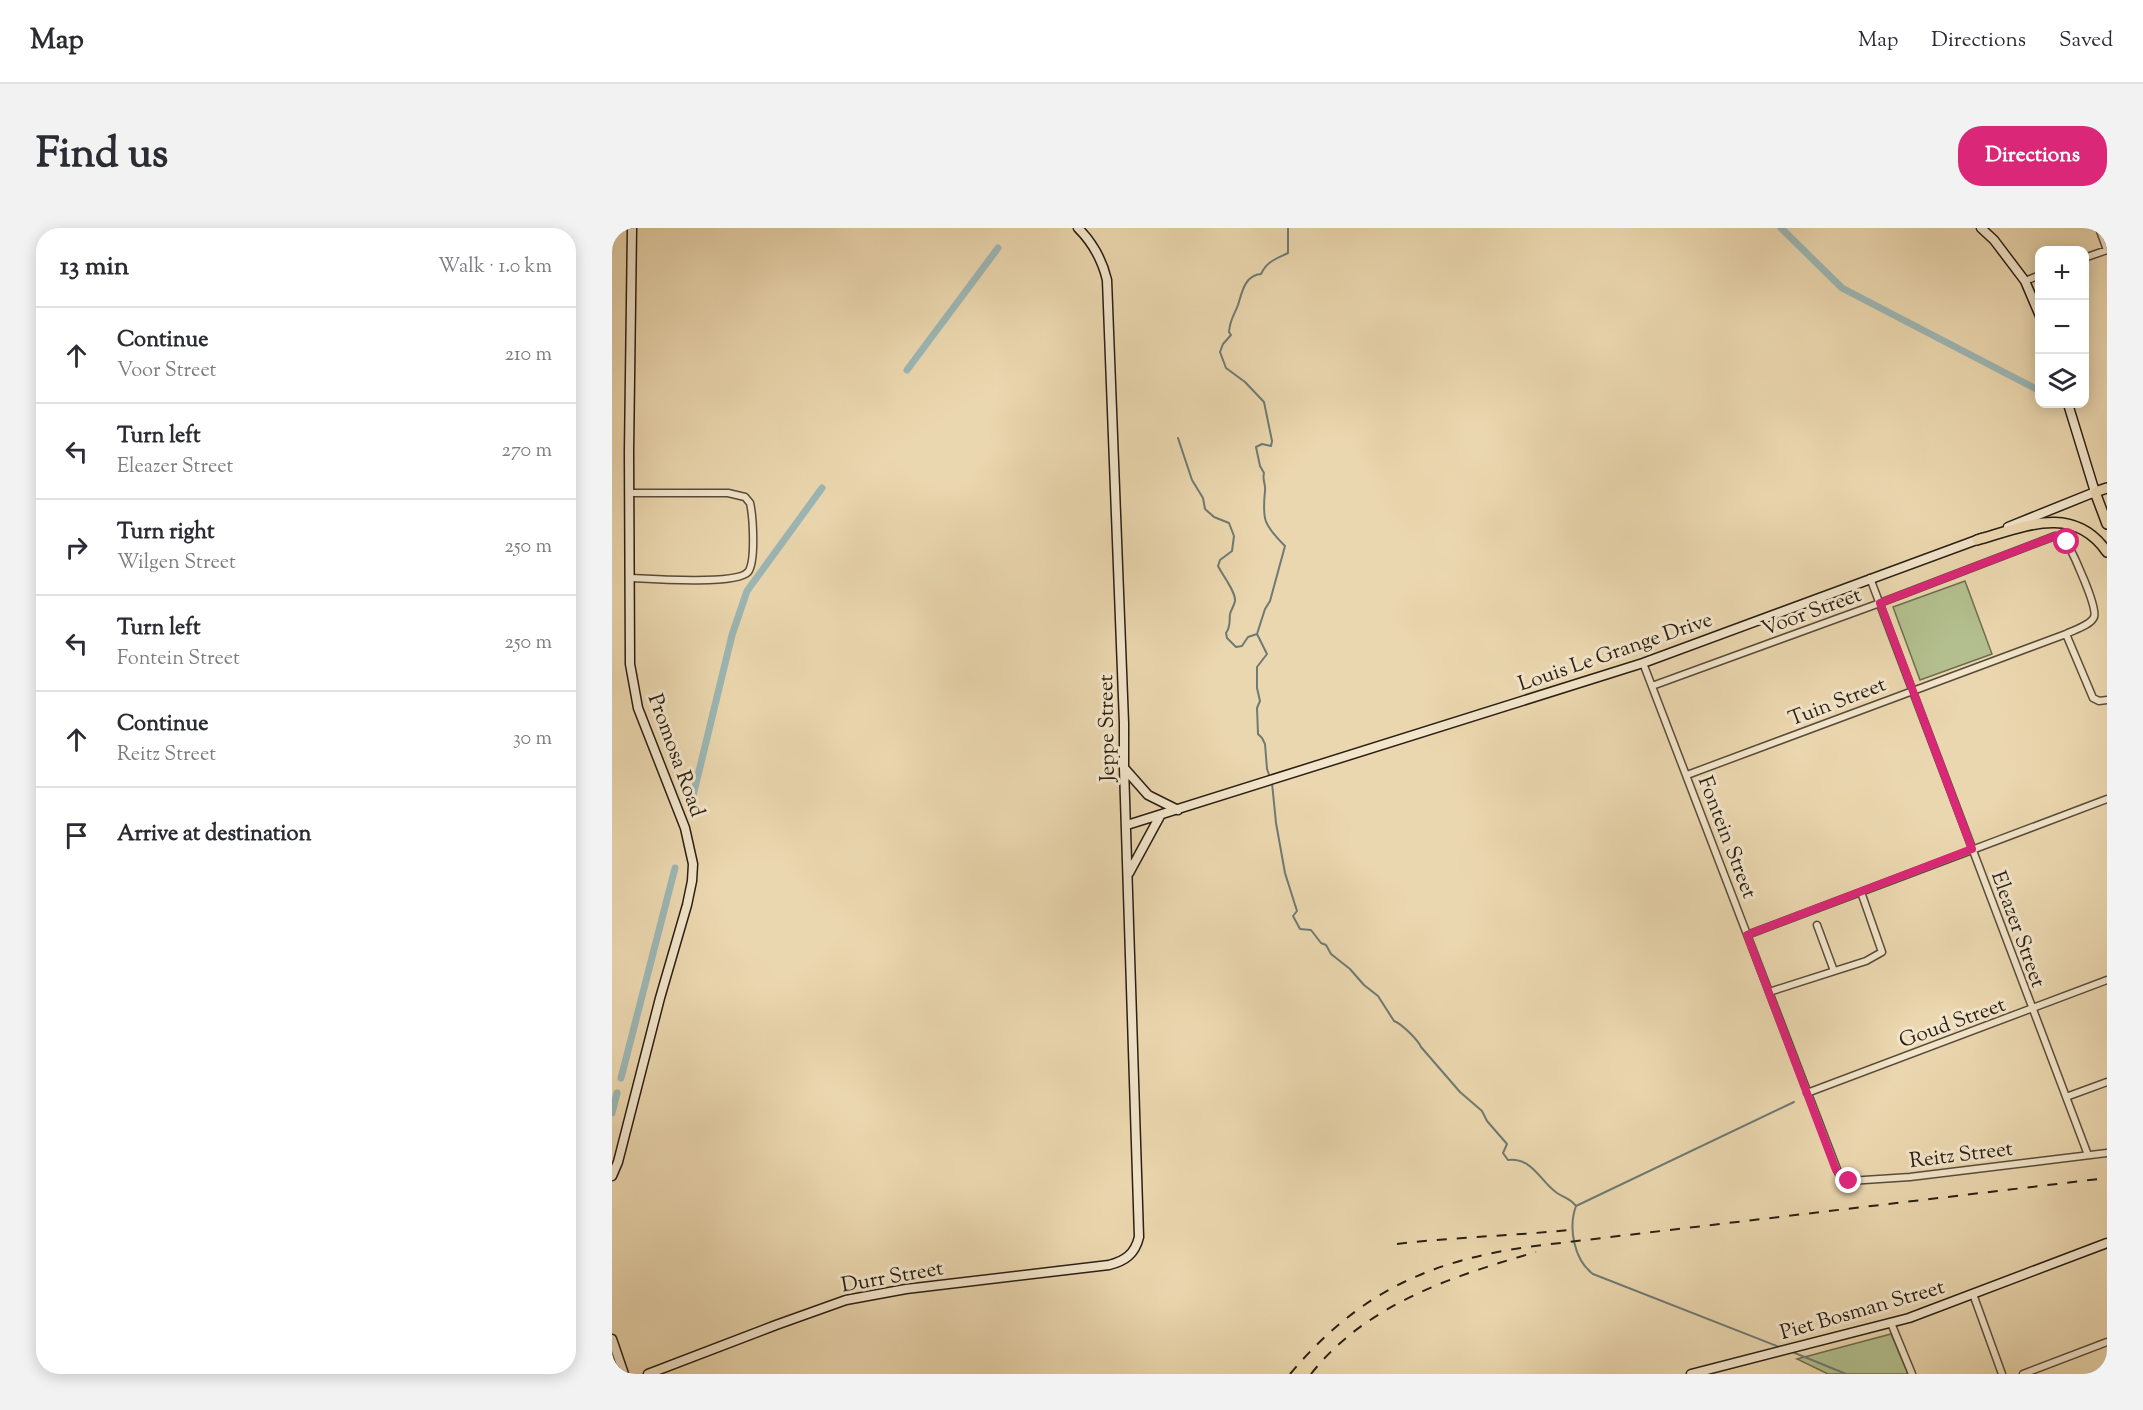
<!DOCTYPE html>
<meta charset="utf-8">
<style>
body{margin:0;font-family:"Sorts Mill Goudy",serif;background:#f2f2f3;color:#2b2b33}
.controls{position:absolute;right:18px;top:18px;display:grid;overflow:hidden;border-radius:12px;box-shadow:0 3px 15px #0003}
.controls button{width:54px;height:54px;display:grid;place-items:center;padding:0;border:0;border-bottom:2px solid #e1e1e2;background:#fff;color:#2b2b33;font:30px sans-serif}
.stop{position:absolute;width:18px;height:18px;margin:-14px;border:4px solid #db2777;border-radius:50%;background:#fff}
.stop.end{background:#db2777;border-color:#fff;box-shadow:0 2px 6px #0008}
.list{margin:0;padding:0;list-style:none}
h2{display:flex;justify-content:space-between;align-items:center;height:78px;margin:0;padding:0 24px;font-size:26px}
h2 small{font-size:20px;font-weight:400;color:#7c7c81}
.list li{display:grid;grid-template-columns:39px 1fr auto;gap:18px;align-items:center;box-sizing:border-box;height:96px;padding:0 24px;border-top:2px solid #e1e1e2}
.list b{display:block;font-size:22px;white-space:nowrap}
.list p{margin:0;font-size:20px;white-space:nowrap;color:#7c7c81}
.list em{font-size:20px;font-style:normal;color:#7c7c81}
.icon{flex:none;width:33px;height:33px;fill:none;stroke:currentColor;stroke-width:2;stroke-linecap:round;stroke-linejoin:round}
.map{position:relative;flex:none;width:1495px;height:1146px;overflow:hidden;border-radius:24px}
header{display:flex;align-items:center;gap:36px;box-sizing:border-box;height:84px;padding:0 30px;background:#fff;border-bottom:2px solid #e1e1e2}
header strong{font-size:28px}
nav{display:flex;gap:33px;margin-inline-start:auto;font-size:21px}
.intro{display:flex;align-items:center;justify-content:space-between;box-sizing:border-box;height:144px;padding:0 36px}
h1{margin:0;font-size:42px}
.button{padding:15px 27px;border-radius:24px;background:#db2777;color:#fff;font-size:21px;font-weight:700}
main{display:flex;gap:36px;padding:0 36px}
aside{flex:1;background:#fff;border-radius:24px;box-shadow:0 3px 15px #0003}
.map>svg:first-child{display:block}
.green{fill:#b3bf8e;stroke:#6e6f50;stroke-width:1.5}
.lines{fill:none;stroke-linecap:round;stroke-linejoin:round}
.stream{stroke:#6e7a74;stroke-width:2}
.canal{stroke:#9cb7b5;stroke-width:7}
.street-casing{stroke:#5a4d3a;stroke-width:9}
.secondary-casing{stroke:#2a1f13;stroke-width:11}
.primary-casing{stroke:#2a1f13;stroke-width:12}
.street{stroke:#f2e5cb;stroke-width:6}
.secondary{stroke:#f2e5cb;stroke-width:8}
.primary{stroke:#ebd7af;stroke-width:9}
.rail{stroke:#2a1f13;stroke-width:2;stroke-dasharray:10 10;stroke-linecap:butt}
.route{stroke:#db2777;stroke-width:8}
.labels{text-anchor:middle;stroke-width:6;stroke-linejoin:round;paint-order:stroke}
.street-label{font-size:21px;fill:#2a1f13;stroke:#f2e5cb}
</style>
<header>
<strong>Map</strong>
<nav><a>Map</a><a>Directions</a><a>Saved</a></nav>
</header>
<div class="intro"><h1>Find us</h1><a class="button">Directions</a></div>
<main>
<aside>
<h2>13 min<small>Walk · 1.0 km</small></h2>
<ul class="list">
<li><svg class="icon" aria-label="ahead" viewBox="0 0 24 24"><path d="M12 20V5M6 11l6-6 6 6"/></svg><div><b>Continue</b><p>Voor Street</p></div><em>210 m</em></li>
<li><svg class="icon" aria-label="left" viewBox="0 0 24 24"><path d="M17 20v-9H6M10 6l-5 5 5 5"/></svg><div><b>Turn left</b><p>Eleazer Street</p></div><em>270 m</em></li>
<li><svg class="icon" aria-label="right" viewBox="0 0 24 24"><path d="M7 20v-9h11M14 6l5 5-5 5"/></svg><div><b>Turn right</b><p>Wilgen Street</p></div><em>250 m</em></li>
<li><svg class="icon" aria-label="left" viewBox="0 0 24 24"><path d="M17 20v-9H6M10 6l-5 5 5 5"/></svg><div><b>Turn left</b><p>Fontein Street</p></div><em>250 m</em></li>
<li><svg class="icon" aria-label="ahead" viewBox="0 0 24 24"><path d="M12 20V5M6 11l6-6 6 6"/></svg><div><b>Continue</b><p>Reitz Street</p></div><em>30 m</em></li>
<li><svg class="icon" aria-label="arrive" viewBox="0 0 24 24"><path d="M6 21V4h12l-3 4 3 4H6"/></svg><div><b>Arrive at destination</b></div></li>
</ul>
</aside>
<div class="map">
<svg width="1495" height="1146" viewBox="0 0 1495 1146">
<rect width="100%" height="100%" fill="#ebd7af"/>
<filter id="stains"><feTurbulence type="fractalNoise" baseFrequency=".00333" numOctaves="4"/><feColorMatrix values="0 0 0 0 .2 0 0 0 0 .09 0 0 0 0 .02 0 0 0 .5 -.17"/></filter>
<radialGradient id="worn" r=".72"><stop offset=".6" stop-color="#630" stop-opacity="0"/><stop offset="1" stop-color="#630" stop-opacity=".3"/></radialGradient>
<!-- green -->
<path class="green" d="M 1353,353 L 1380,426 L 1308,452 L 1281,379 Z
M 1279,1106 L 1296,1146 L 1216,1146 L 1185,1131 Z"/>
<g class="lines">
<!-- stream -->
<path class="stream" d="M 566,210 L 580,252 L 591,270 L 593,281 L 602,289 L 617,295 L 622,308 L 620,323 L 608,332 L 606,338 C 611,348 624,364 623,373 C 622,378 619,382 618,386 C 617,394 619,398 614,405 L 615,410 L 624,419 L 630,418 L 636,409 L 645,406 L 655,426 L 645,439 L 645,460 L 648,473 L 645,480 L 646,506 L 650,510 L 653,516 L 655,541 L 660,555 L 664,595 L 673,645 L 685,683 L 681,688 L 688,701 L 699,702 L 709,715 L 714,717 L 719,726 L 738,741 L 752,757 L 766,768 L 782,793 C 790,796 806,812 809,819 L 848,864 L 870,883 L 875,893 L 895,916 L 891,925 L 896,932 C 920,929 928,953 945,965 C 954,971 957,969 964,978
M 645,406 L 653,381 L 658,373 L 673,318 C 652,297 650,292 653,263 C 654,256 650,252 652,245 L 648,238 L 644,219 L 650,216 L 659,218 L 660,213 L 652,174 L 633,154 L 614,140 L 608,124 L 611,116 L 619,107 L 617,104 C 618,91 622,88 626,77 C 630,64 633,47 649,46 C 655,33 664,31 676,25 L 676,0
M 1170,1120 L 981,1046 C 962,1032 956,1000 964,978 L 1182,874
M 1178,1123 L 1234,1146"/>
<!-- canal -->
<path class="canal" d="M 1169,0 L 1230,60 L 1428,163
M 295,142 L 386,20
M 79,576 L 120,407 L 135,363 L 210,260
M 9,850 L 63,640
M 0,885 L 5,865"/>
<!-- street casing -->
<g class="street-casing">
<path id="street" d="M 1487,0 L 1495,22
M 1472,30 L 1495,22
M 1413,53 L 1428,47
M 18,265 L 116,265 L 133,269 L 138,275 C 141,288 144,334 136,344 C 125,357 38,351 18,350
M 1258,350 L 1476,927
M 1031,435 L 1228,949 L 1237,953 L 1298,949 L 1495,925
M 1040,458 L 1268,375 L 1443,308 L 1449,308 L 1455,314 C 1461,326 1486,379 1482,389 C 1479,397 1462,402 1454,406
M 1075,547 L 1454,406 L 1481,470 L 1487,473 L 1495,472
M 1205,697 L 1222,743
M 1135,707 L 1495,571
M 1157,764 L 1254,733 L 1270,724 L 1249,664
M 1195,865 L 1495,752
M 1454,869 L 1495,854
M 1361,1066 L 1390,1146
M 1279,1095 L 1300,1146
M 1411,1146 L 1495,1114"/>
</g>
<!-- secondary casing -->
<g class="secondary-casing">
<path id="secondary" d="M 1369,0 L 1382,12 L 1413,53 L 1428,88
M 1396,299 L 1483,264 L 1456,176
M 513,541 L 536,567 L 566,582
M 515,597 L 1031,435 L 1370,310
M 517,645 L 548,588
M 0,948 L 6,934 L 48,770 L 75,677 L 80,653 L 81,636 L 73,600 L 26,480 L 18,436 L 17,224 L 20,0
M 0,1111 L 12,1146
M 36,1146 L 164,1097 L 234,1072 L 294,1061 L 497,1037 C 513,1033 523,1026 527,1009 L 512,540 L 512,495 L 495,52 C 490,31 481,15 466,0
M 1079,1146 L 1297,1090 L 1495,1015"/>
</g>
<!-- primary casing -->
<g class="primary-casing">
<path id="primary" d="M 1495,260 L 1483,264 L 1495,296
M 1365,312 C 1411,299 1461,275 1495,324"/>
</g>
<!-- street -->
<use href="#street" class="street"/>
<!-- secondary -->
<use href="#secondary" class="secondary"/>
<!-- primary -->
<use href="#primary" class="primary"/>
<!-- rail -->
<path class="rail" d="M 785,1016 C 842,1009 899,1008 956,1002
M 678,1146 C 747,1064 818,1032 923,1018 L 1495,950
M 699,1146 C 754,1076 841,1048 924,1024"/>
</g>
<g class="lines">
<!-- route -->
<path class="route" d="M 1237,953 L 1232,952 L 1224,942 L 1135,707 L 1360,621 L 1268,375 L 1443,308 L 1449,308 L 1455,314"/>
</g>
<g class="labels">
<!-- street labels -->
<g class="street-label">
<text transform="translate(1199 383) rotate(-20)" y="7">Voor Street</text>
<text transform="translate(1003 423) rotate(-19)" y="7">Louis Le Grange Drive</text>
<text transform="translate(1225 473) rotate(-21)" y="7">Tuin Street</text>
<text transform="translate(494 500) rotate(-91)" y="7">Jeppe Street</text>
<text transform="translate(65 527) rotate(70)" y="7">Promosa Road</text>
<text transform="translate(1116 609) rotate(69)" y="7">Fontein Street</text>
<text transform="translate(1407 701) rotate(70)" y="7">Eleazer Street</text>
<text transform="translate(1340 794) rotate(-20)" y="7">Goud Street</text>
<text transform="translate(1349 926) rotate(-7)" y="7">Reitz Street</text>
<text transform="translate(280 1048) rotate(-10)" y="7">Durr Street</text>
<text transform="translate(1250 1081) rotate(-16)" y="7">Piet Bosman Street</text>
</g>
</g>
<rect width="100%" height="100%" filter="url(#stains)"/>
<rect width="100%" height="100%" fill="url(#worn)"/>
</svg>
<div class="controls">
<button>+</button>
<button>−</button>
<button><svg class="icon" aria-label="layers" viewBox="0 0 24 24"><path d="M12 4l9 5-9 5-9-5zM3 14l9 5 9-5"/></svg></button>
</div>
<div class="stop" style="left:1455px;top:314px"></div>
<div class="stop end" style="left:1237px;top:953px"></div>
</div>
</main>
